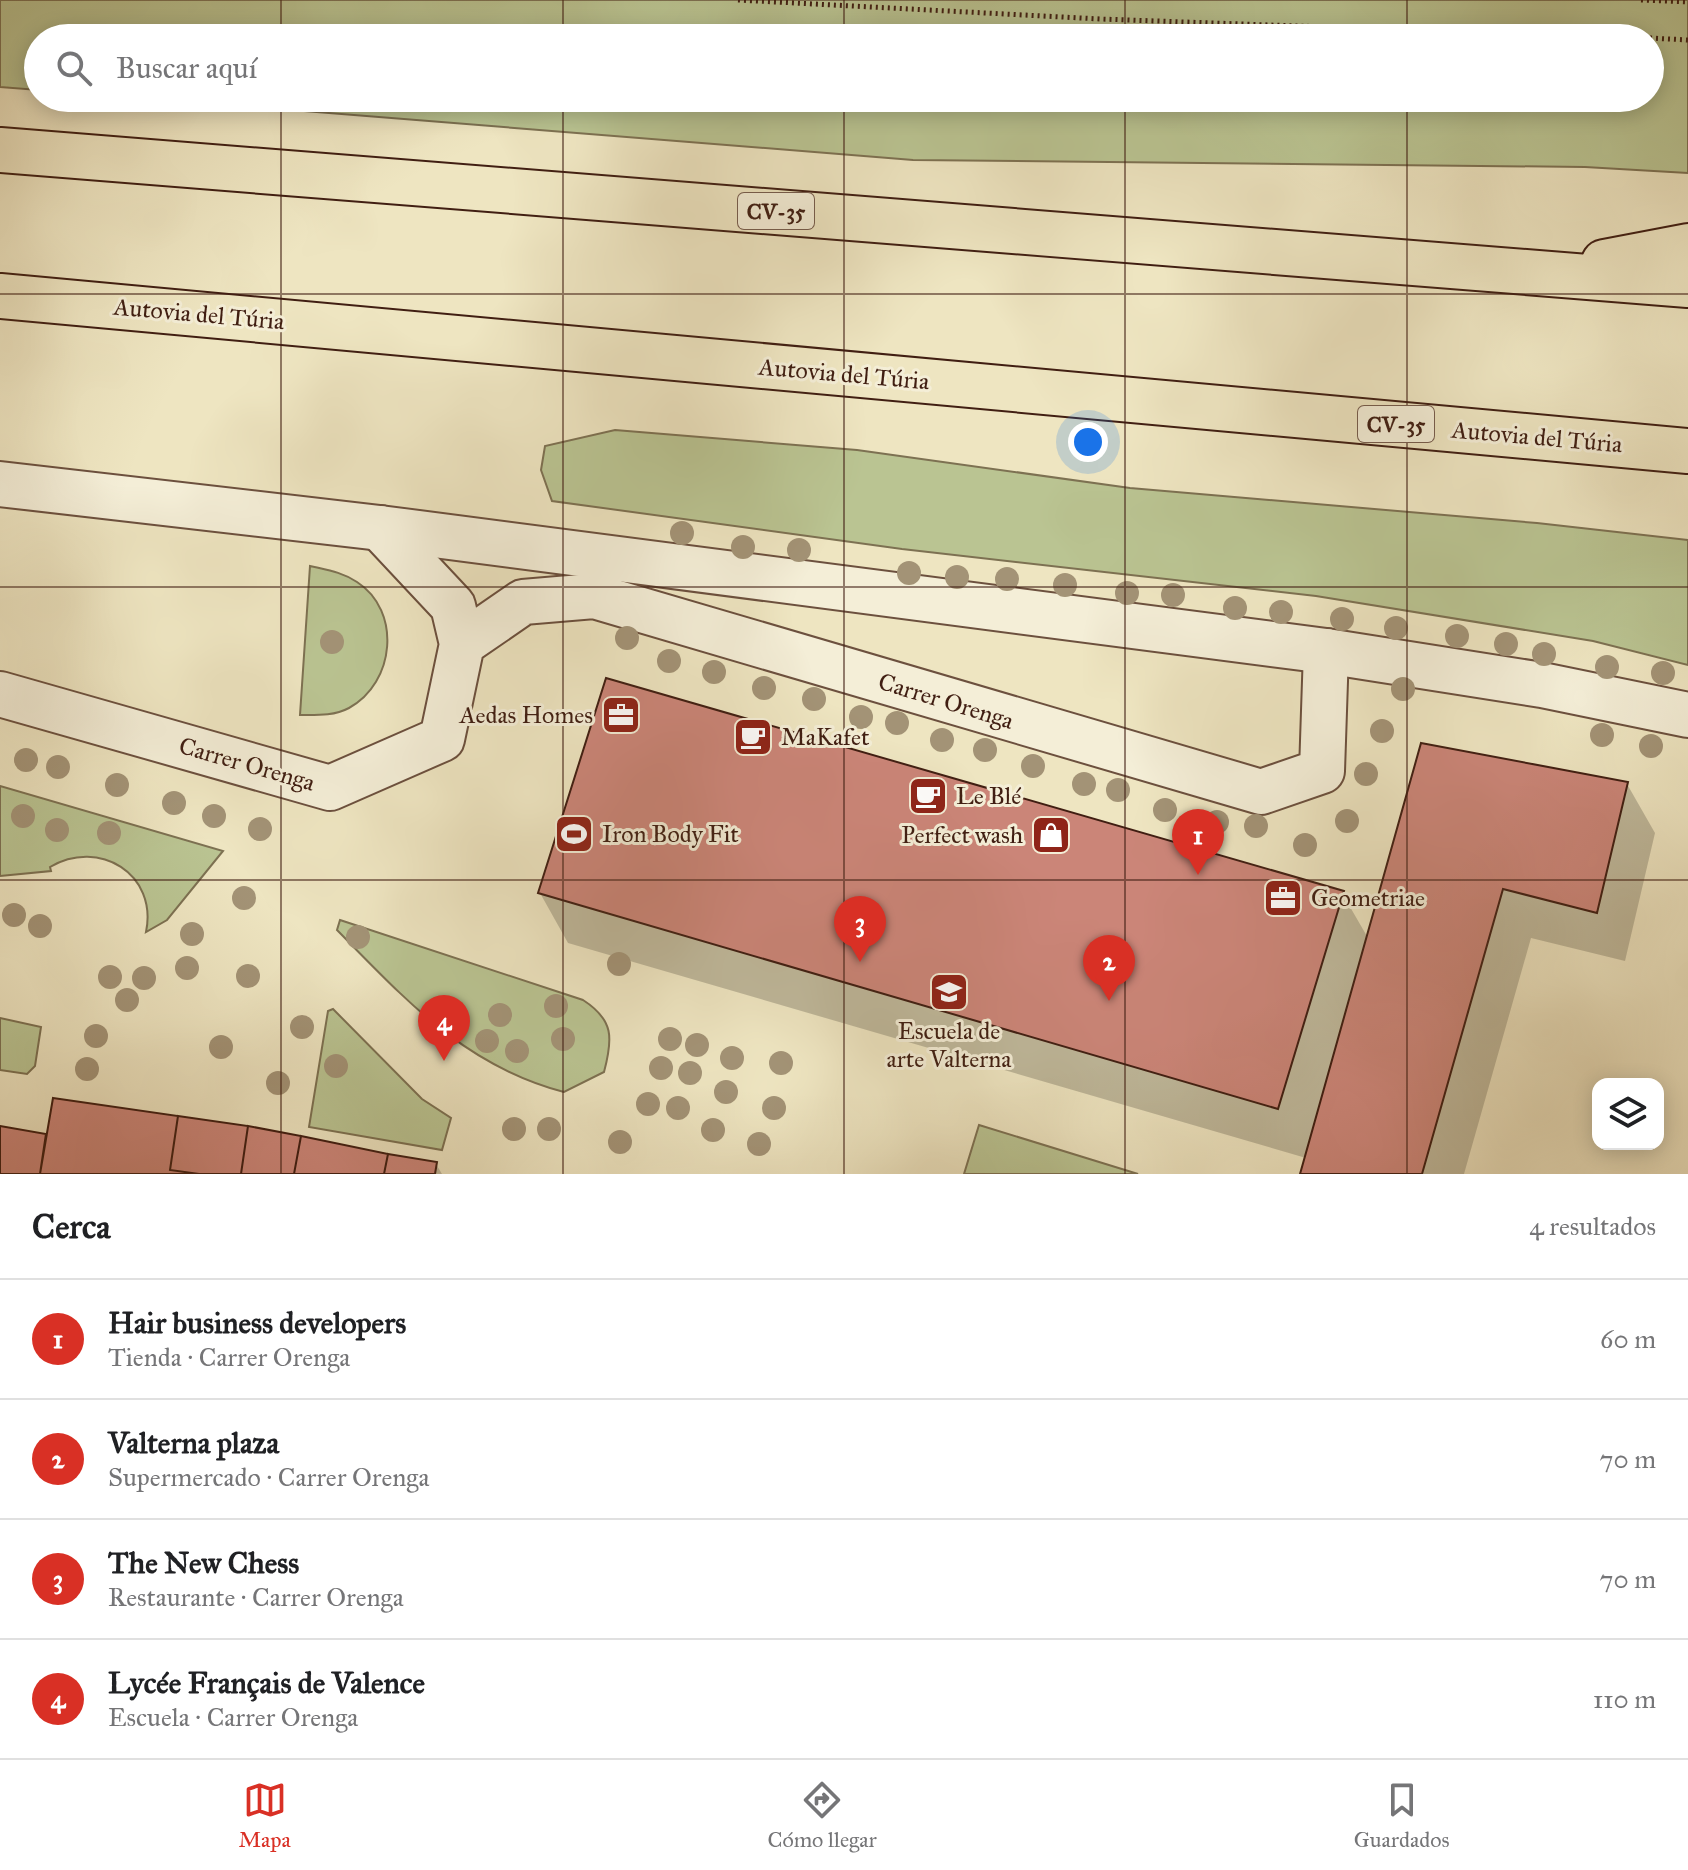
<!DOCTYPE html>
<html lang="es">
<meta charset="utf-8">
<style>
body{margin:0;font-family:"IM FELL Great Primer",serif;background:#f6f6f6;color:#202124}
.controls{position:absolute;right:24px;bottom:24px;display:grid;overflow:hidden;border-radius:16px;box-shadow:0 4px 20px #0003}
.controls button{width:72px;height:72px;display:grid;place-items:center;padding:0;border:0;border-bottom:2px solid #e0e0e0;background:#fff;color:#202124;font:40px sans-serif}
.you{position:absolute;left:1088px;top:442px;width:28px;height:28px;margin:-20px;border:6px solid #fff;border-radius:50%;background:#1a73e8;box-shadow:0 0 0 12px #1a73e833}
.badge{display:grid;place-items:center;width:52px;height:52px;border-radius:50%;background:#d93025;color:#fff;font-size:26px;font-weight:700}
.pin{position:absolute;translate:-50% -66px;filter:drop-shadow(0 2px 4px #0008)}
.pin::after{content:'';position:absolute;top:42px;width:28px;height:24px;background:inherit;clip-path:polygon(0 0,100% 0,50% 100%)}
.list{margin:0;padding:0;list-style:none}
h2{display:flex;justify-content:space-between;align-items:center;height:104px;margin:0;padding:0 32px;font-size:34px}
h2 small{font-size:26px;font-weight:400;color:#757577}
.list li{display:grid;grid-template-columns:52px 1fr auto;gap:24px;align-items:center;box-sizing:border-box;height:120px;padding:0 32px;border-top:2px solid #e0e0e0}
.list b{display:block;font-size:30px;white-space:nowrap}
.list p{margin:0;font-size:26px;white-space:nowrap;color:#757577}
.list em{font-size:26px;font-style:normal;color:#757577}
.icon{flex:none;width:44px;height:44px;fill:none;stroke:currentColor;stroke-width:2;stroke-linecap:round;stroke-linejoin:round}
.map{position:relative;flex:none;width:1688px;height:1174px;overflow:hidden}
.search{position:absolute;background:#fff;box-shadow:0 4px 20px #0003;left:24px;right:24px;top:24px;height:88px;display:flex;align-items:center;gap:20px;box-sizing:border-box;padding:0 28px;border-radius:44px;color:#757577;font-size:30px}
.sheet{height:584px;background:#fff}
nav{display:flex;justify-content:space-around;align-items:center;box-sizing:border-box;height:112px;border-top:2px solid #e0e0e0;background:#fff;font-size:22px;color:#757577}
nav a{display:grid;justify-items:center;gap:4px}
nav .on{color:#d93025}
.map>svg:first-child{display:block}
.green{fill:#bac492;stroke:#7d7152;stroke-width:2}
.shadow{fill:#0003}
.building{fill:#cb8578;stroke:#401e12;stroke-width:2}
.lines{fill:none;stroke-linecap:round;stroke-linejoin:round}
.minor-casing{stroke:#6c503e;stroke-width:48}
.tertiary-casing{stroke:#6c503e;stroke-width:48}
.trunk-casing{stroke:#401e12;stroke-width:48}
.path{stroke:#401e12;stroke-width:5;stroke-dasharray:2 4;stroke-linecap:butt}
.minor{stroke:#f4eed7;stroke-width:44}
.tertiary{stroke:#f4eed7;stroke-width:44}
.trunk{stroke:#eee5c1;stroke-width:44}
.tree{fill:#a39376}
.grid{fill:none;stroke:#401e12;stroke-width:2;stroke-opacity:0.55}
.labels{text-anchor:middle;stroke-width:6;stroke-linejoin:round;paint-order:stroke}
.shield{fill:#f4eed7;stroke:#765c4d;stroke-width:2}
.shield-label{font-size:22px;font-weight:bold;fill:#401e12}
.street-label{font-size:24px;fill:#401e12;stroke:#f4eed7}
.poi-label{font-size:24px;fill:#401e12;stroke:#f4eed7;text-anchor:start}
</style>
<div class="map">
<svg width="1688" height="1174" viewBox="0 0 1688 1174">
<rect width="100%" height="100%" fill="#eee5c1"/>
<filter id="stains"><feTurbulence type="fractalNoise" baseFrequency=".0025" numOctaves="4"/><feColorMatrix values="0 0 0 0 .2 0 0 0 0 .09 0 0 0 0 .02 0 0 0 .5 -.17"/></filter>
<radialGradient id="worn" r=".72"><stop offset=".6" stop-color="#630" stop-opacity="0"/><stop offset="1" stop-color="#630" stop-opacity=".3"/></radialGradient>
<!-- green -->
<path class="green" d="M 0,0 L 1688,0 L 1688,173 L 1585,167 L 913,160 L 142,98 L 1650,98 L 1650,38 L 38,38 L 38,90 L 0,87 Z
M 615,430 L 857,450 L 1130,488 L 1537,523 L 1688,540 L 1688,665 L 1593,641 L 1316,596 L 902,549 L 552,501 L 541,470 L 545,446 Z
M 310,566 C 327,570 342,572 357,582 C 402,611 395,683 349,708 C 334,716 317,715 300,715 Z
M 0,786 L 223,851 L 167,920 L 146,932 C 158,874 99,838 50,867 L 51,871 L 0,876 Z
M 340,920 L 583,1000 C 614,1020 613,1038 604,1072 L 564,1092 C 465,1066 407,1001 337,930 Z
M 333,1009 L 422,1099 L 451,1118 L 442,1150 L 309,1127 L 328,1011 Z
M 0,1018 L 41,1027 L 35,1066 L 27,1074 L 0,1070 Z
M 979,1125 L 1138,1174 L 964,1174 Z"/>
<!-- shadow -->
<path class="shadow" d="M 1627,784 L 1655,833 L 1625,961 L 1531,938 L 1464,1174 L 1302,1174 L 1306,1158 L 568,943 L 540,893 L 1342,893 L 1368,938 Z
M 0,1128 L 45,1136 L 48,1140 L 436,1164 L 442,1174 L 0,1174 Z"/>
<!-- building -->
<path class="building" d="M 606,678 L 1344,891 L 1278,1109 L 538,893 Z
M 1421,743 L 1628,782 L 1597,913 L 1503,889 L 1422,1174 L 1300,1174 Z
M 53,1098 L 178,1116 L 170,1170 L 199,1174 L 40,1174 Z
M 178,1116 L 248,1126 L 241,1174 L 199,1174 L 170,1170 Z
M 0,1126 L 46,1134 L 40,1174 L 0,1174 Z
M 248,1126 L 301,1136 L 294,1174 L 241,1174 Z
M 301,1136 L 388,1154 L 384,1174 L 294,1174 Z
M 388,1154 L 437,1162 L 435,1174 L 384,1174 Z"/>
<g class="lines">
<!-- minor casing -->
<g class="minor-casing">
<path id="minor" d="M 462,644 L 523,602 L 594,596 L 1261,792 L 1322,771 L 1326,651
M 0,694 L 330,788 L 442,739 L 462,644 L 453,606 L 380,528"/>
</g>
<!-- tertiary casing -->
<g class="tertiary-casing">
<path id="tertiary" d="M 0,484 L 380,528 L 1326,651 L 1542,685 L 1688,715"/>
</g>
<!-- trunk casing -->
<g class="trunk-casing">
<path id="trunk" d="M 0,150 L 1688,285
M 1604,262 L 1688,246
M 0,296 L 1688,451"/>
</g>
<!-- path -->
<path class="path" d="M 738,0 L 1100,19 L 1637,38
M 1641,0 L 1688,2
M 1650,38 L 1688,40"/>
<!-- minor -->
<use href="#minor" class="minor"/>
<!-- tertiary -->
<use href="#tertiary" class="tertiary"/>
<!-- trunk -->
<use href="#trunk" class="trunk"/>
</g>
<!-- trees -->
<g class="tree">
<circle cx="682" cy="533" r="12"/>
<circle cx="743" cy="547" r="12"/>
<circle cx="799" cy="550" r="12"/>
<circle cx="909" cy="573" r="12"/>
<circle cx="957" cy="577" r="12"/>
<circle cx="1007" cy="579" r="12"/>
<circle cx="1065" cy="585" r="12"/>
<circle cx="1127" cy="593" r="12"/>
<circle cx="1173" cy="595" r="12"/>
<circle cx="1235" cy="608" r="12"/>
<circle cx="1281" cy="612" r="12"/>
<circle cx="1342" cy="619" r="12"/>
<circle cx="1396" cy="628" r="12"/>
<circle cx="1457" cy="636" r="12"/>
<circle cx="627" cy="638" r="12"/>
<circle cx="332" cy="642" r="12"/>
<circle cx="1506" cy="644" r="12"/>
<circle cx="1544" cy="654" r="12"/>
<circle cx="669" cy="661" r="12"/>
<circle cx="1607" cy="667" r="12"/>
<circle cx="714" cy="672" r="12"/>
<circle cx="1663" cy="673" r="12"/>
<circle cx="764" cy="688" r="12"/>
<circle cx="1403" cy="689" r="12"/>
<circle cx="814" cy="699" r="12"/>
<circle cx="861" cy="717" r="12"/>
<circle cx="897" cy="723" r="12"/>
<circle cx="1382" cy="731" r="12"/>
<circle cx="1602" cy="735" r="12"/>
<circle cx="942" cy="740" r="12"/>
<circle cx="1651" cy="746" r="12"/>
<circle cx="985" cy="750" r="12"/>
<circle cx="26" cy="760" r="12"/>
<circle cx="1033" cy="766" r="12"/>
<circle cx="58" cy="767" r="12"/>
<circle cx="1366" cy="774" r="12"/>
<circle cx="1084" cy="784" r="12"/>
<circle cx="117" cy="785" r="12"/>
<circle cx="1118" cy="790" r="12"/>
<circle cx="174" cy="803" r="12"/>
<circle cx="1165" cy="810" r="12"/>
<circle cx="23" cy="816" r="12"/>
<circle cx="214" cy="816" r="12"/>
<circle cx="1347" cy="821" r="12"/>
<circle cx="1217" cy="822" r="12"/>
<circle cx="1256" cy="826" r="12"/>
<circle cx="260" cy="829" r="12"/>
<circle cx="57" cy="830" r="12"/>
<circle cx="109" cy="833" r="12"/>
<circle cx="1305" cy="845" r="12"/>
<circle cx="244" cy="898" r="12"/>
<circle cx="14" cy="915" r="12"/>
<circle cx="40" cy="926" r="12"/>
<circle cx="192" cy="934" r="12"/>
<circle cx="358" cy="937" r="12"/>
<circle cx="619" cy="964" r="12"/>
<circle cx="187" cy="968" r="12"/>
<circle cx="248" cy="976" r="12"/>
<circle cx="110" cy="977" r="12"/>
<circle cx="144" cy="978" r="12"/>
<circle cx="127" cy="1000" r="12"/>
<circle cx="556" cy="1006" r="12"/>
<circle cx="500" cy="1015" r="12"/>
<circle cx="302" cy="1027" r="12"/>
<circle cx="96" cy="1036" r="12"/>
<circle cx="563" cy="1039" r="12"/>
<circle cx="670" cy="1039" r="12"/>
<circle cx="487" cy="1041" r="12"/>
<circle cx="697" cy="1045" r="12"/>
<circle cx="221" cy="1047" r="12"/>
<circle cx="517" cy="1051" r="12"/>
<circle cx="732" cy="1058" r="12"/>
<circle cx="781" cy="1063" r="12"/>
<circle cx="336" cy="1066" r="12"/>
<circle cx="661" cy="1068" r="12"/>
<circle cx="87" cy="1069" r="12"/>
<circle cx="690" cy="1073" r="12"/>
<circle cx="278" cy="1083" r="12"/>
<circle cx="726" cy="1092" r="12"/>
<circle cx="648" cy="1104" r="12"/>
<circle cx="678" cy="1108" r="12"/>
<circle cx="774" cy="1108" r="12"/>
<circle cx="514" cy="1129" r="12"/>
<circle cx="549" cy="1129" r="12"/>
<circle cx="713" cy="1130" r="12"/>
<circle cx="620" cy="1142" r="12"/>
<circle cx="759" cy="1144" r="12"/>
</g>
<!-- grid -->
<path class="grid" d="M 281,0 L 281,38M 563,0 L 563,38M 844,0 L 844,38M 1125,0 L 1125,38M 1407,0 L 1407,38M 281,98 L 281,1174M 563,98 L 563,1174M 844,98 L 844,1174M 1125,98 L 1125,1174M 1407,98 L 1407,1174M 0,294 L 1688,294M 0,587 L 1688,587M 0,880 L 1688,880"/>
<!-- icons -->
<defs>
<g id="office-square" transform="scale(2)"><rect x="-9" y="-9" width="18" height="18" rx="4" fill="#8f2418" stroke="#f4eed7"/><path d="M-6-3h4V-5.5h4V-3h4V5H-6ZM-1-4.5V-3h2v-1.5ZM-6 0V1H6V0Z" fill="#fff"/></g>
<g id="cafe-square" transform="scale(2)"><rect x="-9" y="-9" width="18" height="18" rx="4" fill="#8f2418" stroke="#f4eed7"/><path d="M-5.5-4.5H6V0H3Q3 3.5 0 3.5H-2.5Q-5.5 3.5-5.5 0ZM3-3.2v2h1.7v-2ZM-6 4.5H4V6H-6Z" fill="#fff"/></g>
<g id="stadium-square" transform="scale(2)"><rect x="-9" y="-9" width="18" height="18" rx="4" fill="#8f2418" stroke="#f4eed7"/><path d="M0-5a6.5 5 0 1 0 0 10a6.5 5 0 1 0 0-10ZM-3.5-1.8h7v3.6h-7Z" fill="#fff"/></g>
<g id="shop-square" transform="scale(2)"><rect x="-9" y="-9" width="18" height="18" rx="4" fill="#8f2418" stroke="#f4eed7"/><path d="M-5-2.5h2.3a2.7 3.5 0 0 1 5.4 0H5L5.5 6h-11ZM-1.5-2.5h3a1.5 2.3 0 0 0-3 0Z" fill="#fff"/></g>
<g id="school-square" transform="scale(2)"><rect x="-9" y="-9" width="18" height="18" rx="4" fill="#8f2418" stroke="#f4eed7"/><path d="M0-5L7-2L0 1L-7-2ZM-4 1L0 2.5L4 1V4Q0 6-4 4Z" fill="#fff"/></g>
</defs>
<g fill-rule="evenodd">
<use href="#office-square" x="621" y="715"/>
<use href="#cafe-square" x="753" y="737"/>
<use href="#cafe-square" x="928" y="796"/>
<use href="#stadium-square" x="574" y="834"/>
<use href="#shop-square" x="1051" y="835"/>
<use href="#office-square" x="1283" y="898"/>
<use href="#school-square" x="949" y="992"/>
</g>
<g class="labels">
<!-- shield labels -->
<g class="shield">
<rect x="738" y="193" width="76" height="36" rx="6"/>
<rect x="1358" y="406" width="76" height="36" rx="6"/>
</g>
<g class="shield-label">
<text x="776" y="219">CV-35</text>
<text x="1396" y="432">CV-35</text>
</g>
<!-- street labels -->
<g class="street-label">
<text transform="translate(199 314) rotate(5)" y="8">Autovia del Túria</text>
<text transform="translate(844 374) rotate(5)" y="8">Autovia del Túria</text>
<text transform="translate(1537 437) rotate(5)" y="8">Autovia del Túria</text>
<text transform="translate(946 701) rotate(17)" y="8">Carrer Orenga</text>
<text transform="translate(247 764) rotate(16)" y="8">Carrer Orenga</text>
</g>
<!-- poi labels -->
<g class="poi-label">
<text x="593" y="723" text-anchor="end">Aedas Homes</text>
<text x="781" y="745">MaKafet</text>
<text x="956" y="804">Le Blé</text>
<text x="602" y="842">Iron Body Fit</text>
<text x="1023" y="843" text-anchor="end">Perfect wash</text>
<text x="1311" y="906">Geometriae</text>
<text x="949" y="1039" text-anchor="middle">Escuela de<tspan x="949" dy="28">arte Valterna</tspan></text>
</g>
</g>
<rect width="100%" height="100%" filter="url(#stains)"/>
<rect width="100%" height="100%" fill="url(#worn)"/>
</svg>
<div class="controls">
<button><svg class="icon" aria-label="layers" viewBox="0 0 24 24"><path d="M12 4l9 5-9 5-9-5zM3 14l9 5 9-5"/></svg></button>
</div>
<div class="you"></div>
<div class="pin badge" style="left:1198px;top:875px">1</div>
<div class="pin badge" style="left:1109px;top:1001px">2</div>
<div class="pin badge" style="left:860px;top:962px">3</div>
<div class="pin badge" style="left:444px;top:1061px">4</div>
<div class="search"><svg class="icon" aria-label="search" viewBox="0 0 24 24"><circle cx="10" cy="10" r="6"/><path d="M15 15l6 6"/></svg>Buscar aquí</div>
</div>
<section class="sheet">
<h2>Cerca<small>4 resultados</small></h2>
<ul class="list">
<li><span class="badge">1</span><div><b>Hair business developers</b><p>Tienda · Carrer Orenga</p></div><em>60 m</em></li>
<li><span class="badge">2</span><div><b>Valterna plaza</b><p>Supermercado · Carrer Orenga</p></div><em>70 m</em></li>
<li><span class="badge">3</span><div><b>The New Chess</b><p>Restaurante · Carrer Orenga</p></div><em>70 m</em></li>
<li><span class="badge">4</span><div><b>Lycée Français de Valence</b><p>Escuela · Carrer Orenga</p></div><em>110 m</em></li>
</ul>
</section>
<nav>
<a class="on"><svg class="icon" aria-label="map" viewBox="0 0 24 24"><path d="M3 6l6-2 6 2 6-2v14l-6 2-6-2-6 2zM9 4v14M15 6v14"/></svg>Mapa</a>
<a><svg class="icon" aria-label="directions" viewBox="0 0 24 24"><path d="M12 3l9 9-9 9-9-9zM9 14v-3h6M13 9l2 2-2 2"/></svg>Cómo llegar</a>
<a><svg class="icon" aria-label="saved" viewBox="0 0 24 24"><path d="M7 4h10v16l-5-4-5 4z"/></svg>Guardados</a>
</nav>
